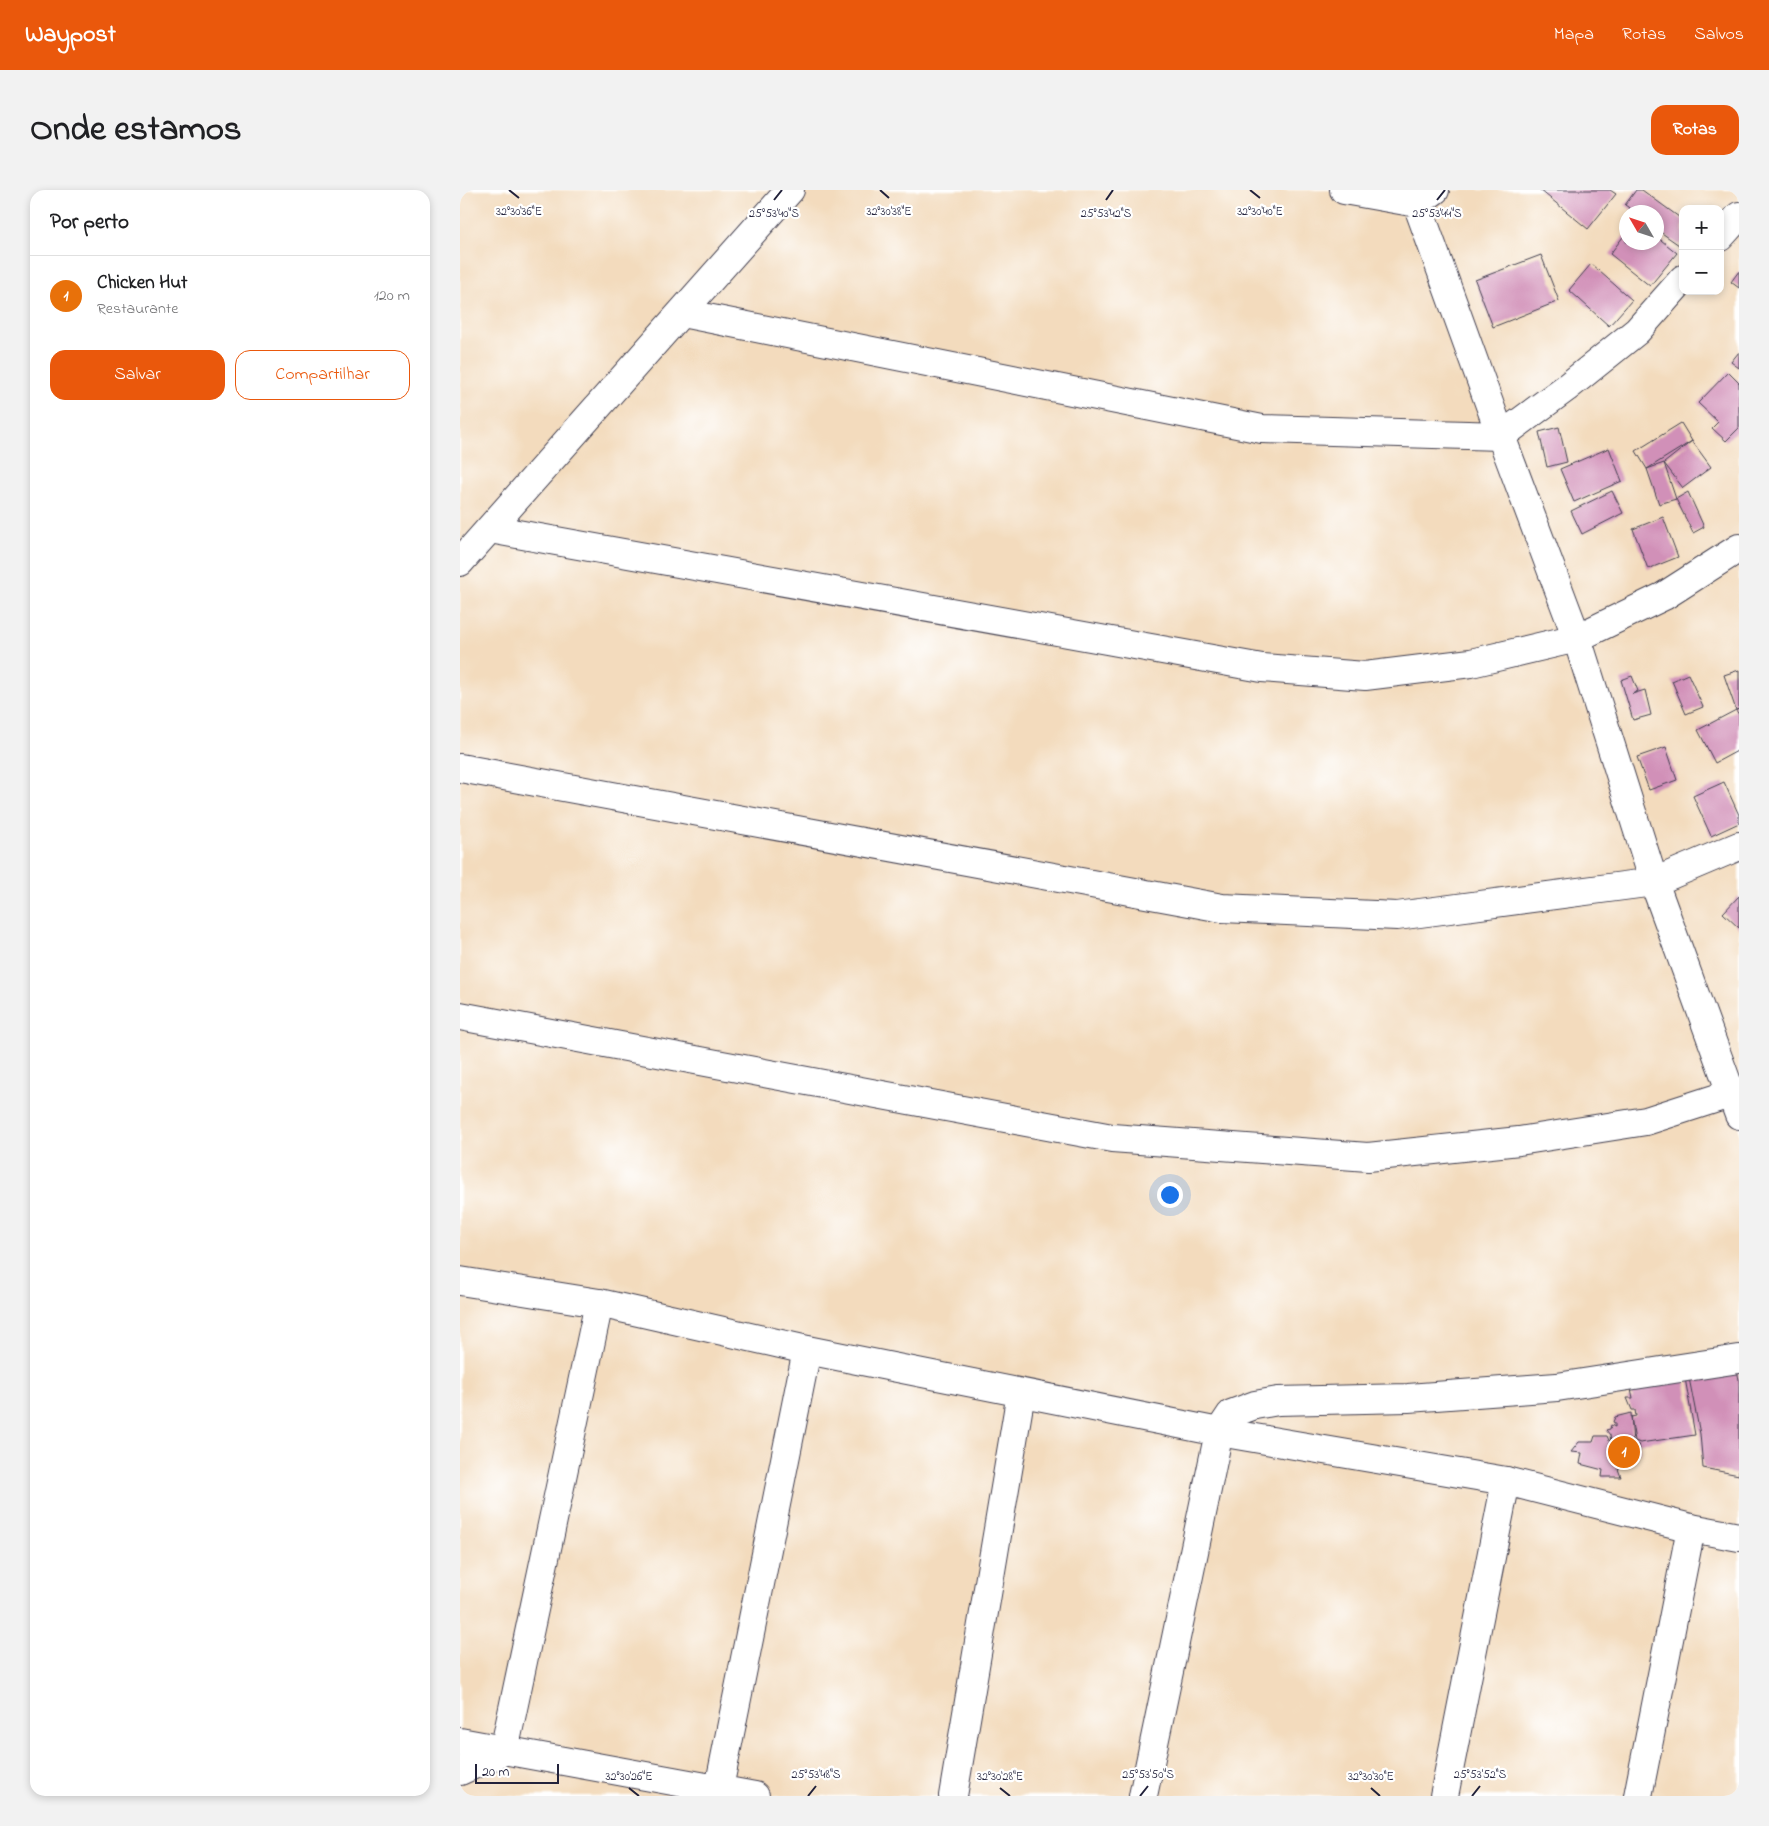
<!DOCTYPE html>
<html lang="pt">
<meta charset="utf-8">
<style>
body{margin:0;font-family:"Indie Flower",sans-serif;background:#f2f2f2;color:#202124}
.controls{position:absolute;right:15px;top:15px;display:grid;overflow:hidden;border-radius:10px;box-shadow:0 2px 8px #0003}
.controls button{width:45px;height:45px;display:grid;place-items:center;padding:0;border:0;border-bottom:1px solid #e0e0e0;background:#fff;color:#202124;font:25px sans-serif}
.compass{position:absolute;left:1159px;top:15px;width:45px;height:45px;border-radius:50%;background:#fff;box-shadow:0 2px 8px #0003;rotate:309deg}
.scale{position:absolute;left:15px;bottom:12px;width:84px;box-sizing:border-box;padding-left:5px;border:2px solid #22223b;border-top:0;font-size:14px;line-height:18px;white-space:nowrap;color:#22223b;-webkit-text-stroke:4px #fff;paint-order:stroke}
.you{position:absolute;left:709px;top:1004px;width:18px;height:18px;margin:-12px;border:4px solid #fff;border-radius:50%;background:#1a73e8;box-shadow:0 0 0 8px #1a73e833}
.badge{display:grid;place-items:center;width:32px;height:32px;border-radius:50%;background:#ea580c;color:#fff;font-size:16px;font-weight:700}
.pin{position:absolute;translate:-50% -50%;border:2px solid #fff;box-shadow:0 1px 5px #0006}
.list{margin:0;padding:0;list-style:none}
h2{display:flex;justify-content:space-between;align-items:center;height:65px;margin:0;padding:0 20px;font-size:21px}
h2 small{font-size:16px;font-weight:400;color:#757577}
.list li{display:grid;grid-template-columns:32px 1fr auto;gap:15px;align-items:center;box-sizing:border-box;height:80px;padding:0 20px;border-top:1px solid #e0e0e0}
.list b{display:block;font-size:19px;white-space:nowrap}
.list p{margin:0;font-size:16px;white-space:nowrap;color:#757577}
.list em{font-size:16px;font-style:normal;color:#757577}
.actions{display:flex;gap:10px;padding:15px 20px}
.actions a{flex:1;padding:11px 0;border:1px solid #ea580c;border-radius:15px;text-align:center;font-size:18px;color:#ea580c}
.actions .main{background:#ea580c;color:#fff}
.map{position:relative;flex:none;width:1279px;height:1606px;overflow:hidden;border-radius:15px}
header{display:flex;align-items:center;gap:30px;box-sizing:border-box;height:70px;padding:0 25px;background:#ea580c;color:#fff}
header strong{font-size:24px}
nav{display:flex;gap:28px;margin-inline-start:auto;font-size:18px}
.intro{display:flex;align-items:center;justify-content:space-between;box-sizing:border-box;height:120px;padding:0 30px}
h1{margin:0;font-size:35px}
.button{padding:12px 22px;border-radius:15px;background:#ea580c;color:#fff;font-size:18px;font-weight:700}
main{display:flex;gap:30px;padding:0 30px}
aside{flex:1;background:#fff;border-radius:15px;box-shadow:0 2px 8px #0003}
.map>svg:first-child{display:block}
.building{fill:#d190b8}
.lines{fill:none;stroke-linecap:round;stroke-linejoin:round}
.minor-casing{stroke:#413e4e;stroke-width:30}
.tertiary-casing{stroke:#413e4e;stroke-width:30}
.minor{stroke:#fff;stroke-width:28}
.tertiary{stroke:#fff;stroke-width:28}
.ticks{fill:none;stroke:#22223b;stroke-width:2}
.ticks-label{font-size:12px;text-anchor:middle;fill:#22223b;stroke:#fff;stroke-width:4.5;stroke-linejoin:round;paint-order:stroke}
</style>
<header>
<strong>Waypost</strong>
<nav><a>Mapa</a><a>Rotas</a><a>Salvos</a></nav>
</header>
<div class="intro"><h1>Onde estamos</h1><a class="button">Rotas</a></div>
<main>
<aside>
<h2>Por perto<small></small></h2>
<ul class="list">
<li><span class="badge" style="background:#e8710a">1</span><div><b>Chicken Hut</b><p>Restaurante</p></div><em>120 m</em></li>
</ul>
<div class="actions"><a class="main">Salvar</a><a>Compartilhar</a></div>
</aside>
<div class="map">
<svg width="1279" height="1606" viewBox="0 0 1279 1606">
<rect width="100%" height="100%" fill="#fff"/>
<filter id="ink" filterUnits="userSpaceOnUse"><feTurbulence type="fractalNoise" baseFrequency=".02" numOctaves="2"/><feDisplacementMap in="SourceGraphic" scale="10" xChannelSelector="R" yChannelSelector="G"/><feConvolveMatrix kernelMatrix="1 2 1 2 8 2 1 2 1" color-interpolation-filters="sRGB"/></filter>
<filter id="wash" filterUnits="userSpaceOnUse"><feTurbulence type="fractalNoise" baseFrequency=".0096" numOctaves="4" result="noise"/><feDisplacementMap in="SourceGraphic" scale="20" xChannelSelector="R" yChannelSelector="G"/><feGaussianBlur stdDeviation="1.12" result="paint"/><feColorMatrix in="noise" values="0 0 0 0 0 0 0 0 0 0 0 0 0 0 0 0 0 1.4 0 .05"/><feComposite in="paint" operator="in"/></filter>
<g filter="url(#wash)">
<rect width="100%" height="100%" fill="#f3dbbd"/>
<g id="blocks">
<!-- building -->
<path class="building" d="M 1080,0 L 1150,0 L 1156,4 L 1128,39 Z
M 1176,0 L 1182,0 L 1223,30 L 1223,50 L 1219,55 L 1196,39 L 1196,22 L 1175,22 L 1165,15 Z
M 1166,43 L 1166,52 L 1196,52 L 1196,46 L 1217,63 L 1190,96 L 1150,64 Z
M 1081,65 L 1099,111 L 1033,137 L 1015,90 Z
M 1131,74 L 1172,110 L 1149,136 L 1109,100 Z
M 1279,81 L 1279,98 L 1271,92 Z
M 1279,162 L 1279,178 L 1271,172 Z
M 1268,182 L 1279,193 L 1279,238 L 1266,251 L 1252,238 L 1258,232 L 1238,213 Z
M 1221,233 L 1232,251 L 1187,279 L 1204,273 L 1216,309 L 1199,314 L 1187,279 L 1176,261 Z
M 1099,237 L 1107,272 L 1087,277 L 1079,242 Z
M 1232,251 L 1251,277 L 1223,298 L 1204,273 Z
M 1149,258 L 1162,291 L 1114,312 L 1100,279 Z
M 1152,301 L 1163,323 L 1122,344 L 1111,321 Z
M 1228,302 L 1244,337 L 1233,343 L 1216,309 Z
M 1203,327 L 1218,367 L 1188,379 L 1173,339 Z
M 1279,480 L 1279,519 L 1276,520 L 1264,485 Z
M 1228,484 L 1243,517 L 1226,524 L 1212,491 Z
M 1172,486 L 1178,501 L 1172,504 L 1185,500 L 1191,525 L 1173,530 L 1161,490 Z
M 1276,520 L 1279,525 L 1279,560 L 1255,573 L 1238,540 Z
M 1206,557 L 1217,590 L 1189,600 L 1177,567 Z
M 1264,592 L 1279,625 L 1279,633 L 1251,646 L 1233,606 Z
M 1279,706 L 1279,738 L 1263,723 Z
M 1276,1174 L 1279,1190 L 1279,1285 L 1243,1278 L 1240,1244 L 1229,1188 Z
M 1225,1188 L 1235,1245 L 1180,1253 L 1175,1251 L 1171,1227 L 1176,1226 L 1175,1220 L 1172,1220 L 1167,1208 L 1173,1208 L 1170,1194 Z
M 1171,1223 L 1173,1255 L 1179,1255 L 1180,1262 L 1157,1263 L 1157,1252 L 1151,1252 L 1150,1245 L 1146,1240 L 1150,1239 L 1151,1235 L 1155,1237 L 1155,1233 L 1153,1232 L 1155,1227 Z
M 1135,1246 L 1147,1246 L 1157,1268 L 1160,1269 L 1161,1277 L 1158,1279 L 1161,1287 L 1142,1287 L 1143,1280 L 1120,1274 L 1122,1263 L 1111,1262 L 1119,1252 L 1133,1252 Z"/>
</g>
</g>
<g filter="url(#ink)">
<use href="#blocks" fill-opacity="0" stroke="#413e4e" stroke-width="1"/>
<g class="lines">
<!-- minor casing -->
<g class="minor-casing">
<path id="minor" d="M 884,0 L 957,13 L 975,0
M 952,0 L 1041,246 L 1117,448 L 1194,692 L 1279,925
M 1260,47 L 1279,26
M 222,123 L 802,239 L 1041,246 L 1106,198 L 1177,141 L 1223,89
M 30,339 L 802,478 L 905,486 L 1011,473 L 1117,448 L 1204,406 L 1279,358
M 0,578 L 762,718 L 937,726 L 1194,692 L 1279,656
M 0,826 L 652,948 L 908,967 L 1059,951 L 1186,931 L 1279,901
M 0,1552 L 295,1606
M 0,1581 L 44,1561 L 139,1113
M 259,1598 L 347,1160
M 493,1606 L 561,1203
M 683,1606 L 759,1242 L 771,1224 L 795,1215 L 818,1211 L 948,1208 L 1097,1197 L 1279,1169
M 984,1606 L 1046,1291
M 1178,1606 L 1231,1338"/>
</g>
<!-- tertiary casing -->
<g class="tertiary-casing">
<path id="tertiary" d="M 0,372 L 330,0
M 0,1091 L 139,1113 L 347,1160 L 759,1242 L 1046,1291 L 1231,1338 L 1279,1347"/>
</g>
<!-- minor -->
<use href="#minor" class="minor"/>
<!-- tertiary -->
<use href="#tertiary" class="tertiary"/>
</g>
</g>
<!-- ticks -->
<path class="ticks" d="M 49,0 L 59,8M 420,0 L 429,8M 790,0 L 800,8M 314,10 L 322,0M 646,10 L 653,0M 977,10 L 985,0M 169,1598 L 179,1606M 540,1598 L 550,1606M 911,1598 L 920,1606M 348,1606 L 356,1596M 680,1606 L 688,1596M 1012,1606 L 1020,1596"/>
<g class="ticks-label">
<text x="59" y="25">32°30'36"E</text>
<text x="429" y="25">32°30'38"E</text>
<text x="800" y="25">32°30'40"E</text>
<text x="314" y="27">25°53'40"S</text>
<text x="646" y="27">25°53'42"S</text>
<text x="977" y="27">25°53'44"S</text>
<text x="356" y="1588">25°53'48"S</text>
<text x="688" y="1588">25°53'50"S</text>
<text x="1020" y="1588">25°53'52"S</text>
<text x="169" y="1590">32°30'26"E</text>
<text x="540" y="1590">32°30'28"E</text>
<text x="911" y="1590">32°30'30"E</text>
</g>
</svg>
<div class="controls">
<button>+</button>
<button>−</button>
</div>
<svg class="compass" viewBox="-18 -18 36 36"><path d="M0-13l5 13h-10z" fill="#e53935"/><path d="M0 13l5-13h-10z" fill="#757577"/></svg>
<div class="scale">20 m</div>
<div class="you"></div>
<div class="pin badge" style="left:1164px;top:1262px;background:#e8710a">1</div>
</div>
</main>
